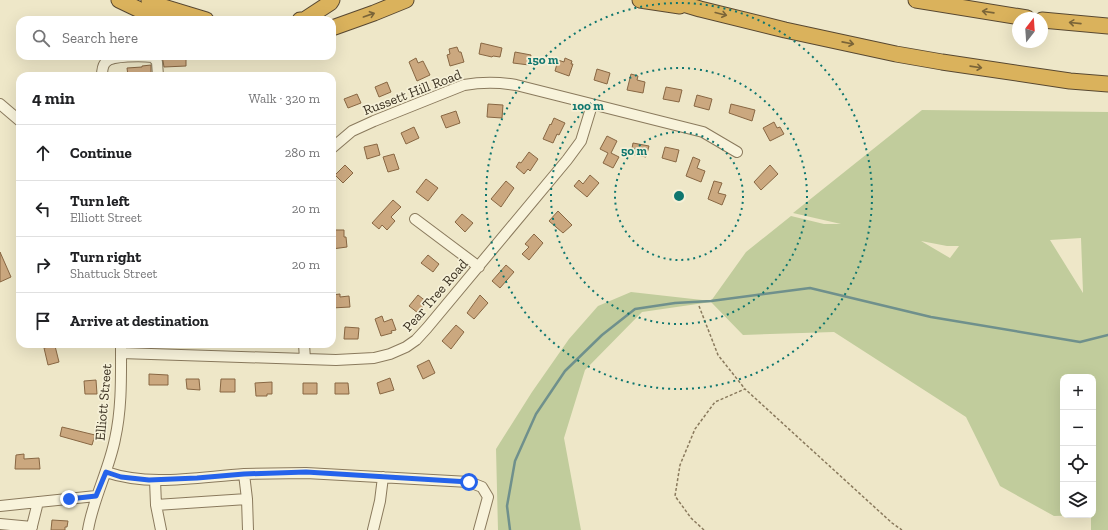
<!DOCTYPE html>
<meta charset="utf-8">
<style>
body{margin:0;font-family:"Zilla Slab",serif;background:#f2f2f2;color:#202124}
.controls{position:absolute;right:12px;bottom:12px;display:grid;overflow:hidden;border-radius:8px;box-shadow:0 4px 16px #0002}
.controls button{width:36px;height:36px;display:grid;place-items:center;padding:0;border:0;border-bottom:1px solid #e0e0e0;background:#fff;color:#202124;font:20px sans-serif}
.compass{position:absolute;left:1012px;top:12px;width:36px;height:36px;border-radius:50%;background:#fff;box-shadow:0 4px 16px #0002;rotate:17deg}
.stop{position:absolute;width:12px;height:12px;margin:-9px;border:3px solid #2563eb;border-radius:50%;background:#fff}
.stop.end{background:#2563eb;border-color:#fff;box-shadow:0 1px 4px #0008}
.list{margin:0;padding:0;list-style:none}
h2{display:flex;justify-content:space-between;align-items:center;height:52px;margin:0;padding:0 16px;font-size:17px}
h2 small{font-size:13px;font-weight:400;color:#757577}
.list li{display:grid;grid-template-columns:26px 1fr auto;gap:12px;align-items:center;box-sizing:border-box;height:56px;padding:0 16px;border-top:1px solid #e0e0e0}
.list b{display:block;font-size:15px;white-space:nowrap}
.list p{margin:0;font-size:13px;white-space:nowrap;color:#757577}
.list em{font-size:13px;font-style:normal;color:#757577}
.icon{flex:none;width:22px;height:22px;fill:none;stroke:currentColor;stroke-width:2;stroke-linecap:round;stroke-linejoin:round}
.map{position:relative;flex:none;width:1108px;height:530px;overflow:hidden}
.search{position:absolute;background:#fff;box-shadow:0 4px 16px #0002;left:16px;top:16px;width:320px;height:44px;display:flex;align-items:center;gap:10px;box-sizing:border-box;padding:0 14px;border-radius:12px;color:#757577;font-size:15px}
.panel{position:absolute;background:#fff;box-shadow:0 4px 16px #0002;left:16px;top:72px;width:320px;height:276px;border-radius:12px}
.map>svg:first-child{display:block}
.green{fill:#c1cc9c;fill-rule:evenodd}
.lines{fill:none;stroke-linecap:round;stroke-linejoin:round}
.stream{stroke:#6f908c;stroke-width:2.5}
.building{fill:#cba87f;stroke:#886743}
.minor-casing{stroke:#8a7a5d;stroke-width:12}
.highway-casing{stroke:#584831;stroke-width:17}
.path{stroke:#8a7a5d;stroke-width:1.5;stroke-dasharray:3 2;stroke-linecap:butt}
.minor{stroke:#f8f3db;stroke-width:10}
.highway{stroke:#dab25c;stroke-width:15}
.oneway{stroke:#7a6438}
.route{stroke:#2563eb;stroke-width:5}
.ring{fill:none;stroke:#0f766e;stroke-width:2;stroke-dasharray:2 4}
.labels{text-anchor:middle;stroke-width:3.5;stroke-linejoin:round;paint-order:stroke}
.street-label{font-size:14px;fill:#3a3020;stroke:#f5f0d7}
.centre{fill:#0f766e;stroke:#f5f0d7;stroke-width:2}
.ring-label{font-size:12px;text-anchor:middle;font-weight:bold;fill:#0f766e;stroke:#f5f0d7;stroke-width:3.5;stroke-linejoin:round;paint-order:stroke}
</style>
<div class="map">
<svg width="1108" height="530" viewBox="0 0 1108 530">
<rect width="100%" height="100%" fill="#eee7c8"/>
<!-- green -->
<path class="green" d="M 922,110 L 1108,112 L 1108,530 L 1091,530 L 1091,515 L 1093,515 L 1093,377 L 1063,377 L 1063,515 L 1087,515 L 1054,516 L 1000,486 L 966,417 L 834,332 L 743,335 L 711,302 L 642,312 L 585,370 L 564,438 L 581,530 L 498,530 L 496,449 L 532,392 L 569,339 L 598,306 L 631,292 L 711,301 L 746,252 L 791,216 L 824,224 L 841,224 L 793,213 ZM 1081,238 L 1083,292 L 1083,293 L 1050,240 ZM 921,241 L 947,246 L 959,246 L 950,258 Z"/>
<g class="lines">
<!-- stream -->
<path class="stream" d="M 510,530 L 507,506 L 515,461 L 536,414 L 565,371 L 602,335 L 635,309 L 675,303 L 711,301 L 810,288 L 931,317 L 1080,342 L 1108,335"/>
</g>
<!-- building -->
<path class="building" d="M 481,43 L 502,48 L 500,57 L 493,56 L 492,57 L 479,54 Z
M 457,47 L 459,52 L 461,52 L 464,62 L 450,66 L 447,55 L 450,54 L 449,49 Z
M 515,52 L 531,55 L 529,65 L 513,63 Z
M 161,56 L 186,56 L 186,66 L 164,67 L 163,61 Z
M 416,58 L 418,63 L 423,61 L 430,75 L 417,81 L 409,62 Z
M 565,58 L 572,61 L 571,64 L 573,64 L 569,76 L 555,71 L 558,60 L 564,62 Z
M 151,65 L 151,76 L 128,76 L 127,68 L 142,67 L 142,66 Z
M 597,69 L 610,73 L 607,84 L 594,80 Z
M 631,74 L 638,76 L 637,80 L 645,82 L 643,93 L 627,90 Z
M 387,82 L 391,92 L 379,97 L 375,87 Z
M 666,87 L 682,90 L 679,102 L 663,99 Z
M 357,94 L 361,103 L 348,108 L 344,99 Z
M 697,95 L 712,99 L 709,110 L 694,106 Z
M 488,104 L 503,105 L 502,118 L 487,117 Z
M 731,104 L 755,110 L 752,121 L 729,113 Z
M 456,111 L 460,123 L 446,128 L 441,116 Z
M 554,118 L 565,123 L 559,135 L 557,134 L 553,143 L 543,139 L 550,124 L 551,125 Z
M 774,122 L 777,128 L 780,127 L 784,134 L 770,141 L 763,128 Z
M 414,127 L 419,138 L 406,144 L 401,133 Z
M 607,136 L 617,141 L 611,153 L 619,157 L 613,168 L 603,163 L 608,153 L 600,149 Z
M 633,143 L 649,146 L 646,157 L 631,154 Z
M 377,144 L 380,155 L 367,159 L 364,147 Z
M 665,147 L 679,150 L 676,162 L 662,158 Z
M 529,152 L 538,159 L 530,171 L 528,169 L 524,174 L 516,167 L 519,162 L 521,163 Z
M 394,154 L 399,169 L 388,172 L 383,157 Z
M 693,157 L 700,160 L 697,168 L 705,171 L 701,182 L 686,176 Z
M 345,165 L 353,173 L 343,183 L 335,175 Z
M 770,165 L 778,174 L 761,190 L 754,182 Z
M 590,175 L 599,183 L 587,197 L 574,186 L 579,180 L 583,184 Z
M 426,179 L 438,188 L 428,201 L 416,192 Z
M 506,181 L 514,188 L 501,207 L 491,199 Z
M 714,181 L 722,183 L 718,193 L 726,195 L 722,205 L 708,199 Z
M 393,200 L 401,207 L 391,217 L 395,221 L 387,230 L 382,225 L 379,229 L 372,223 Z
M 558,211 L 572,225 L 563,233 L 549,221 Z
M 462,214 L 473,223 L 465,232 L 455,222 Z
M 332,230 L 344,230 L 344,237 L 346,237 L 347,247 L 332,249 Z
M 534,234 L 543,243 L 529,260 L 522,254 L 529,247 L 525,244 Z
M 0,252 L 11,277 L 0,282 Z
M 428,255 L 439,264 L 433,272 L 421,263 Z
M 506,265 L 514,272 L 500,288 L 492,281 Z
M 340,294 L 340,297 L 349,296 L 350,307 L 332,308 L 332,295 Z
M 418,295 L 427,302 L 418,313 L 409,306 Z
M 480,295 L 488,303 L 474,319 L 467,313 Z
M 382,316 L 384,322 L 392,319 L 396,330 L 391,331 L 392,333 L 381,336 L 375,319 Z
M 456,325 L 464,332 L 451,349 L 442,341 Z
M 345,327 L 359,328 L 358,339 L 344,339 Z
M 55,346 L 59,362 L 48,365 L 44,348 Z
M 429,360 L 435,373 L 423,379 L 417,366 Z
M 149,374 L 168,375 L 168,385 L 149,385 Z
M 390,378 L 394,390 L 380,394 L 377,383 Z
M 186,379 L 199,379 L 200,390 L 187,389 Z
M 221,379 L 235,379 L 235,392 L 220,392 Z
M 96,380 L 97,394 L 85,394 L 84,381 Z
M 272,382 L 272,394 L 267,394 L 267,396 L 256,396 L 255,383 Z
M 303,383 L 317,383 L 317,394 L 303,394 Z
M 335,383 L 348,383 L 349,394 L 335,394 Z
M 62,427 L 95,435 L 92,445 L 60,436 Z
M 24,454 L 24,459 L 39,458 L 40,469 L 15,469 L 16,455 Z
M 52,520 L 68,521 L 67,527 L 65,527 L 65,530 L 51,530 Z"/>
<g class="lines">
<!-- minor casing -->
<g class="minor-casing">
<path id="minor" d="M 102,76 C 102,72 102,67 105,63 C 111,55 143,56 153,57 L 157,62 L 158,76
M 0,104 L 20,121
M 332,148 L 352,131 L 374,121 L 464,85 C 482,82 498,82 516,85 L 703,132 L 737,152
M 415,219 L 479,267
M 304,344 L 305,359
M 121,353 L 336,360 L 374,358 L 390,354 L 406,347 L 416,340 L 427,328 L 567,160 L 581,141 L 592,105
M 106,472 C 150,487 198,477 244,474 L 247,499 L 248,530
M 244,474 L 306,473 L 469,482 L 482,487 L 488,497 L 479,530
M 155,480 L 156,505
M 0,506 L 96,496
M 0,524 L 32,527
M 31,530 L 38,502
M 88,530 C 93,499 109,470 115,439 C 122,408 121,375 121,344
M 161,530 L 156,505 L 247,499
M 373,530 L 380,501 L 383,477"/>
</g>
<!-- highway casing -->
<g class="highway-casing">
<path id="highway" d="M 119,0 L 142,11 L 168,20
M 149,0 L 157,5 L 206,20
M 640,0 L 680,6
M 670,0 L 700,9 L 785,30 L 896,54 L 942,62 L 1070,81 L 1108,84
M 916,0 L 1027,18
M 300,20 L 304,20 L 330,3 L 332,0
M 1042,20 L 1108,26
M 332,28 L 374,13 L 406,0"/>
</g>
<!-- path -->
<path class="path" d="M 699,306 L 718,355 L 745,389
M 704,530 L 691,518 L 675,496 L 680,465 L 695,429 L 715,402 L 745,389 L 892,523 L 902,530"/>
<!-- minor -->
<use href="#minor" class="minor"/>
<!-- highway -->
<use href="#highway" class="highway"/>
</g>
<!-- one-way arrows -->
<defs><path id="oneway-shaft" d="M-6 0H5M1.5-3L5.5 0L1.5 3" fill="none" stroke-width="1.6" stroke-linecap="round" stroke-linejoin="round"/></defs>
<g class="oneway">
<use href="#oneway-shaft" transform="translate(988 12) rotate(-172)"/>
<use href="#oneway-shaft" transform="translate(721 14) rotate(14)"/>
<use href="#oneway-shaft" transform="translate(369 15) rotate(-19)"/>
<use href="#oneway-shaft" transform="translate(1075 23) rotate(-174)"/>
<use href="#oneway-shaft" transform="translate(848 43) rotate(11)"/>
<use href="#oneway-shaft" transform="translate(976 67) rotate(8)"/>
</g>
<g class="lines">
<!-- route -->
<path class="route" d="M 69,499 L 96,496 L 106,472 L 121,477 L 149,480 L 197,478 L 244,474 L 306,472 L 469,482"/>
</g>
<!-- distance rings -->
<g class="ring">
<circle cx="679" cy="196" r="64"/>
<circle cx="679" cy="196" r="128"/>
<circle cx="679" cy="196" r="193"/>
</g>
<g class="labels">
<!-- street labels -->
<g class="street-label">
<text transform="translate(412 92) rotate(-21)" y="5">Russett Hill Road</text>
<text transform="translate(435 295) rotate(-49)" y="5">Pear Tree Road</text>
<text transform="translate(103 402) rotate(-85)" y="5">Elliott Street</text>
</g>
</g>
<circle cx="679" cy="196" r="6" class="centre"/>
<g class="ring-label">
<text x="543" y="64">150 m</text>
<text x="588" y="110">100 m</text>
<text x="634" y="155">50 m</text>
</g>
</svg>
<div class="controls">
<button>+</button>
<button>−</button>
<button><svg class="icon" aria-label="locate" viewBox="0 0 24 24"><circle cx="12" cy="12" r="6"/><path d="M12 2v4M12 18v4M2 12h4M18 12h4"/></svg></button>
<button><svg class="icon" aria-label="layers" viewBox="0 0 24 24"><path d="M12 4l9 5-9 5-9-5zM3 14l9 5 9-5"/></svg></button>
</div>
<svg class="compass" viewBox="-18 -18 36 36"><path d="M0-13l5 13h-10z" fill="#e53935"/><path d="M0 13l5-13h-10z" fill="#757577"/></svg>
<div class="stop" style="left:469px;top:482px"></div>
<div class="stop end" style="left:69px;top:499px"></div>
<div class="search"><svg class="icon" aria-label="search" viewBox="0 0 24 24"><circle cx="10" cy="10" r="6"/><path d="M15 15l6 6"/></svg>Search here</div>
<section class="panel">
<h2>4 min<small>Walk · 320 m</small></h2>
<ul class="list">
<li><svg class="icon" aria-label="ahead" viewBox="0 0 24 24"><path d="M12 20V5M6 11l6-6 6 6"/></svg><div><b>Continue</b></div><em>280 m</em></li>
<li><svg class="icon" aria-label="left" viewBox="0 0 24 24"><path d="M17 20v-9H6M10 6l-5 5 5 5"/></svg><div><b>Turn left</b><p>Elliott Street</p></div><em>20 m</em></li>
<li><svg class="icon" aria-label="right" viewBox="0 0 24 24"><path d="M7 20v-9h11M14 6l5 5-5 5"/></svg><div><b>Turn right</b><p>Shattuck Street</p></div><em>20 m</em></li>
<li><svg class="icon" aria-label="arrive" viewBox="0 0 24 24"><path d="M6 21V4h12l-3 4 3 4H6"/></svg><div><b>Arrive at destination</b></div></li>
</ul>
</section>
</div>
